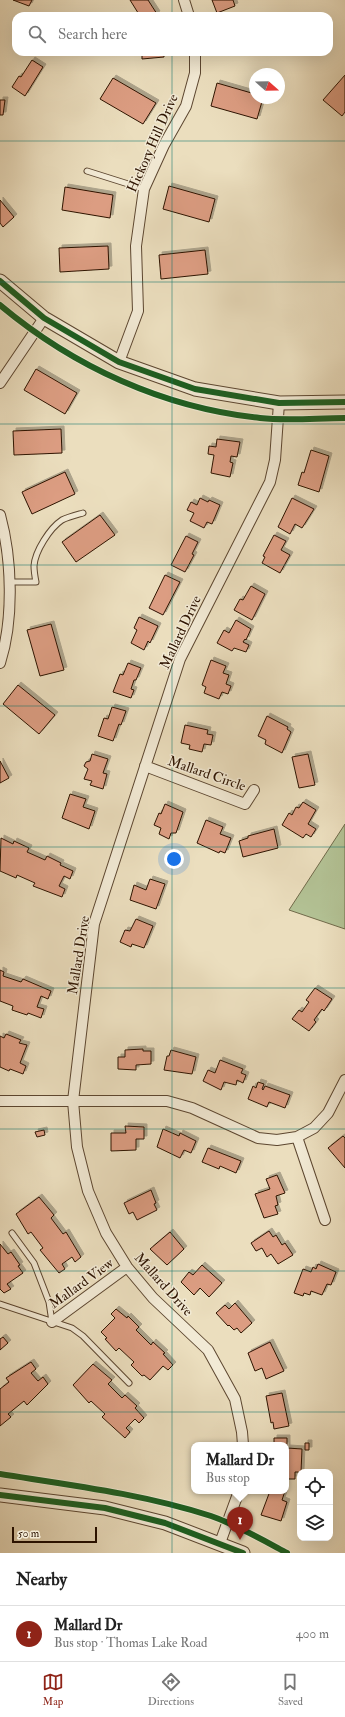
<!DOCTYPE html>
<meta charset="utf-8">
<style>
body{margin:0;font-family:"IM FELL Double Pica",serif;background:#f6f6f6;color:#222}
.controls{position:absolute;right:12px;bottom:12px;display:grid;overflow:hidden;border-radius:8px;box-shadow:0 4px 16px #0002}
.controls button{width:36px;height:36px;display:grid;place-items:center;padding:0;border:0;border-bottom:1px solid #e0e0e0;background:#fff;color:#222;font:20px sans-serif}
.compass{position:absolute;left:249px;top:68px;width:36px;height:36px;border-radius:50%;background:#fff;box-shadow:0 4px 16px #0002;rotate:110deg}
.scale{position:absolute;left:12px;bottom:10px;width:85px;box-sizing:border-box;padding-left:4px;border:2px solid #2d1300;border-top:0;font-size:11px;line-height:14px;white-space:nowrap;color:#2d1300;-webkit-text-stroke:3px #f2ead5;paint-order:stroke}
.you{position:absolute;left:174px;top:859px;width:14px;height:14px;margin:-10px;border:3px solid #fff;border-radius:50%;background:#1a73e8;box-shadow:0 0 0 6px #1a73e833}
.badge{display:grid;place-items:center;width:26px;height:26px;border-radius:50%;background:#8f2418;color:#fff;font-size:13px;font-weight:700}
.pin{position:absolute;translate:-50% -33px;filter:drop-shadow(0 1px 2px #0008)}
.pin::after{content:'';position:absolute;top:21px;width:14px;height:12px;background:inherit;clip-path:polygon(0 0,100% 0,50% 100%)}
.popup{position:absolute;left:191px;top:1442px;width:98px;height:52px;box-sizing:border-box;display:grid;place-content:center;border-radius:8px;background:#fff;filter:drop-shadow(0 1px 3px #0005);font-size:13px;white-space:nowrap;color:#767676}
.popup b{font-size:15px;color:#222}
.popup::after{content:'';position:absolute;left:50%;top:100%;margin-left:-8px;border:8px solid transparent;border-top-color:#fff}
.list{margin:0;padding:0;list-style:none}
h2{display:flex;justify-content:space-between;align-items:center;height:52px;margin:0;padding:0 16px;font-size:17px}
h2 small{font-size:13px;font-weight:400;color:#767676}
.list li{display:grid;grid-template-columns:26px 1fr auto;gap:12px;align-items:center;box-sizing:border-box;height:56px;padding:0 16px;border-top:1px solid #e0e0e0}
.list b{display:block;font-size:15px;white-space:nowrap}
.list p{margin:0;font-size:13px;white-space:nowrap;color:#767676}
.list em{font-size:13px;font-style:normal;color:#767676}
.icon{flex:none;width:22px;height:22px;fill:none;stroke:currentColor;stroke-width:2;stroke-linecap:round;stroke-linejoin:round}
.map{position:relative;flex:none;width:345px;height:1553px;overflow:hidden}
.search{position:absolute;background:#fff;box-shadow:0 4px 16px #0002;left:12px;right:12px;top:12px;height:44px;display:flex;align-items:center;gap:10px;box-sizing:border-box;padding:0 14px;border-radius:12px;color:#767676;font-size:15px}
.sheet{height:108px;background:#fff}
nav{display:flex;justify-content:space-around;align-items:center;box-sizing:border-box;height:56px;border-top:1px solid #e0e0e0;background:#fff;font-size:11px;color:#767676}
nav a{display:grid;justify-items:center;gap:2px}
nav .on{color:#8f2418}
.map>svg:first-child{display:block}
.green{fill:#b3c295;stroke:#706a4a}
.building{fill:#dc9d82;stroke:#2d1300;filter:url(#shadow)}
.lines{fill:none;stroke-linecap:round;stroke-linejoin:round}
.service-casing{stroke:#5c4630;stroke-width:7}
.minor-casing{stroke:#5c4630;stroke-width:12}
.tertiary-casing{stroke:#5c4630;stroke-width:15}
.service{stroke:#f2ead5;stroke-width:5}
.minor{stroke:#f2ead5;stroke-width:10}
.tertiary{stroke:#f2ead5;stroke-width:13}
.cycleway-casing{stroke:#f2ead5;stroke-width:8}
.cycleway{stroke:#1b5e20;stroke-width:6}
.grid{fill:none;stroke:#0f766e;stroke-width:1;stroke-opacity:0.55}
.labels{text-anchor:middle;stroke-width:3;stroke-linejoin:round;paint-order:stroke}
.street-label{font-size:14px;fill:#2d1300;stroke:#f2ead5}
</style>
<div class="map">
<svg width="345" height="1553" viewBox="0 0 345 1553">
<defs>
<filter id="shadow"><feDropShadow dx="3" dy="-3" stdDeviation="0" flood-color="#0004"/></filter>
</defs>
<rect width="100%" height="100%" fill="#ebdebe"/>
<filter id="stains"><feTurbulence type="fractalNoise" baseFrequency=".005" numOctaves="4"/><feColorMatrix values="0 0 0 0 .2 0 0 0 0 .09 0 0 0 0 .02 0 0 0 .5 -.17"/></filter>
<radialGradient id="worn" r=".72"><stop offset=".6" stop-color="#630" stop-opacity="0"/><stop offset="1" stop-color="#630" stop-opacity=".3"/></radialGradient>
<!-- green -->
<path class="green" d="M 345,824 L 345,929 L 289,910 Z"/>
<!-- building -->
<path class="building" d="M 13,0 L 32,0 L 29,6 Z
M 130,0 L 148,0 L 157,14 L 153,16 L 140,16 Z
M 212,0 L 233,0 L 235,6 L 217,13 Z
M 142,52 L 164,52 L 164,57 L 142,59 Z
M 222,52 L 236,52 L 237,53 L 222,55 Z
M 32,60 L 43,67 L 25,96 L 12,87 L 19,76 L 21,77 Z
M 345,75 L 345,112 L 342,116 L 323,100 Z
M 113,78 L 156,103 L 143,124 L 100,99 Z
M 217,83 L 255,94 L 255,98 L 263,98 L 257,119 L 211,106 Z
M 0,100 L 5,100 L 3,115 L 0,115 Z
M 169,186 L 215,199 L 209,222 L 163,209 Z
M 65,187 L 113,195 L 110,218 L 62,210 Z
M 0,200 L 14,217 L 3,227 L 0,223 Z
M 108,246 L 109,269 L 60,272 L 59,248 Z
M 205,250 L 208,274 L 161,279 L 159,255 Z
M 36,369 L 77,393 L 65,414 L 24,390 Z
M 61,429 L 62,453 L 14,455 L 13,431 Z
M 217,439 L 240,442 L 237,457 L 231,456 L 230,462 L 233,463 L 230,477 L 211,473 L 214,455 L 208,454 L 209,446 L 216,447 Z
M 311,450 L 329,456 L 319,492 L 298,485 L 302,472 L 304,473 Z
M 65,472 L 75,494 L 32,514 L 22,492 Z
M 200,498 L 208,502 L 209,500 L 220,505 L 212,524 L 207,522 L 204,528 L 190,521 L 194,513 L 187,510 L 191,502 L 197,505 Z
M 292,498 L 314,509 L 302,528 L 295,524 L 290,534 L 278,527 Z
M 100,515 L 115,535 L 76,562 L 62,542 Z
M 274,535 L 286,541 L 281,550 L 290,555 L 280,573 L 262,563 L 265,557 L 263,556 Z
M 186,536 L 198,542 L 192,554 L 194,555 L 185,572 L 171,565 Z
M 165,575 L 180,582 L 163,615 L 149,608 Z
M 251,586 L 265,594 L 252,620 L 234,610 L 240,599 L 243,600 Z
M 139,617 L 158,626 L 150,643 L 148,641 L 144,650 L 131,643 L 137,630 L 134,628 Z
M 236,620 L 251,629 L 246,640 L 245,639 L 243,642 L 249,645 L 246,652 L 234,648 L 232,651 L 217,643 L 224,630 L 229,633 Z
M 51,624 L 64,670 L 40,676 L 27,630 Z
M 211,660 L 226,666 L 223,673 L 229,675 L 226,684 L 231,686 L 228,694 L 222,692 L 219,699 L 204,693 L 206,687 L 202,685 Z
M 128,663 L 141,668 L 136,680 L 134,680 L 131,689 L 134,690 L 131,698 L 113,692 L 120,674 L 123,675 Z
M 18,685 L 55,715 L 39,734 L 3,704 Z
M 112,707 L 126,711 L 121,725 L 119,724 L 113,741 L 98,736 L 104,718 L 108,719 Z
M 267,716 L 288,727 L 287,729 L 291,732 L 282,753 L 265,744 L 266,740 L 258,736 Z
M 185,725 L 208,730 L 207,734 L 213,735 L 211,745 L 204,744 L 202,752 L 189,749 L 190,745 L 181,743 Z
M 92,754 L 108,759 L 103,773 L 107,774 L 103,789 L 90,785 L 92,781 L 84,779 L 88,769 L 84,766 L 86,762 L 90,761 Z
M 308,754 L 315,785 L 299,788 L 292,757 Z
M 0,761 L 9,778 L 0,783 Z
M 70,794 L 86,799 L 83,807 L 95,811 L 89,829 L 62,818 Z
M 303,802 L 316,810 L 308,824 L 316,829 L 311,837 L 306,834 L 303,838 L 282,825 L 289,813 L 292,815 L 296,807 L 299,808 Z
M 165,804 L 183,812 L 176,833 L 171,833 L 169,839 L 159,834 L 161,828 L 154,825 L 159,813 L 161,814 Z
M 206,820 L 223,827 L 220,834 L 231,838 L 225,853 L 220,851 L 219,853 L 197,843 Z
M 274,829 L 278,848 L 243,857 L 239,841 L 248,838 L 248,836 Z
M 1,838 L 13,844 L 14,841 L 29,848 L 27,852 L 45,860 L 47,856 L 61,863 L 60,865 L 73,871 L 70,879 L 64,876 L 59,886 L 65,889 L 62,897 L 33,886 L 35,883 L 17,875 L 16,878 L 0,871 Z
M 150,879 L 165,884 L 156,909 L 130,900 L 134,885 L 146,890 Z
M 136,919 L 153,926 L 144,948 L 132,944 L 131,947 L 120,942 L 125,930 L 130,931 Z
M 0,970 L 4,972 L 3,976 L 21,982 L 23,979 L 51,991 L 48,999 L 41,996 L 37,1007 L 44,1009 L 41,1018 L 28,1013 L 27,1015 L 12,1010 L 13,1006 L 0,1001 Z
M 315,988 L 332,999 L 324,1011 L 322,1009 L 314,1020 L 316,1022 L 309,1031 L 292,1019 L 299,1010 L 302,1012 L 309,1002 L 306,1000 Z
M 6,1034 L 21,1040 L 19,1043 L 27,1045 L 20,1063 L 26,1066 L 23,1074 L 10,1069 L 9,1071 L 0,1067 L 0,1036 L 4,1038 Z
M 143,1049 L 143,1051 L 151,1051 L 151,1064 L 136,1065 L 136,1070 L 118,1069 L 118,1057 L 125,1057 L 125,1050 Z
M 171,1050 L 196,1057 L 192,1074 L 164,1070 L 167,1056 L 169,1056 Z
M 220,1060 L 243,1069 L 241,1073 L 246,1075 L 243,1083 L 237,1080 L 236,1085 L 224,1082 L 221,1090 L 203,1081 L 208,1070 L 215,1073 Z
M 258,1082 L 264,1084 L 262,1089 L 263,1090 L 265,1086 L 290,1095 L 285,1108 L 269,1102 L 267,1107 L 248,1099 L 253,1086 L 256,1088 Z
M 125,1126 L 144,1127 L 144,1139 L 136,1139 L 136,1150 L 111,1151 L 111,1133 L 126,1133 Z
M 163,1129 L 179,1136 L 180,1133 L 196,1141 L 191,1153 L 184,1150 L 180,1158 L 157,1147 Z
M 44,1130 L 45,1135 L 37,1137 L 35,1132 Z
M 343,1136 L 345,1138 L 345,1168 L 328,1148 Z
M 208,1148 L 241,1161 L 236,1173 L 220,1166 L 219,1169 L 202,1162 Z
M 277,1175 L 285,1193 L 276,1196 L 278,1205 L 275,1206 L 278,1214 L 264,1218 L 255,1194 L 270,1189 L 266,1179 Z
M 151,1190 L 156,1203 L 154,1204 L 157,1210 L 137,1220 L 133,1212 L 129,1214 L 124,1203 Z
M 39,1197 L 54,1215 L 51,1218 L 63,1234 L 66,1232 L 81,1257 L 75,1262 L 72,1257 L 62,1264 L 65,1269 L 59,1273 L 40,1250 L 43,1248 L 31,1232 L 28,1234 L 16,1214 Z
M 269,1231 L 273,1237 L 276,1235 L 282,1245 L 285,1243 L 293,1255 L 278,1264 L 271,1254 L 267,1257 L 262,1248 L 256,1251 L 251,1243 Z
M 170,1232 L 184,1249 L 167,1265 L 150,1249 Z
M 0,1244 L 8,1254 L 11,1252 L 20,1265 L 18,1266 L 23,1273 L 7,1284 L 11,1289 L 4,1293 L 0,1289 Z
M 318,1264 L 336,1272 L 331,1285 L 327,1284 L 322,1295 L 311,1291 L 310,1295 L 304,1293 L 303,1296 L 294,1293 L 303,1269 L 311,1272 L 313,1267 L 316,1269 Z
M 202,1265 L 222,1283 L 209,1297 L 200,1288 L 194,1295 L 181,1282 L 189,1272 L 193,1275 Z
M 235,1303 L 252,1323 L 241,1333 L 237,1328 L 234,1330 L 229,1325 L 228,1326 L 216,1313 L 225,1305 L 229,1309 Z
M 116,1309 L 127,1318 L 128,1316 L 139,1327 L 136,1330 L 151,1345 L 153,1342 L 165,1353 L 163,1354 L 173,1365 L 168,1370 L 163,1366 L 150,1380 L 144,1375 L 142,1376 L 131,1365 L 134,1362 L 119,1348 L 116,1351 L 105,1339 L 107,1338 L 101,1332 L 115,1318 L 111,1314 Z
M 3,1337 L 8,1343 L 0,1350 L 0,1339 Z
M 270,1342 L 284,1371 L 266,1379 L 262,1368 L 255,1371 L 248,1353 Z
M 31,1362 L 36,1369 L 31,1373 L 38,1381 L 43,1377 L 48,1384 L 27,1405 L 24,1401 L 8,1414 L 11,1417 L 0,1426 L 0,1389 L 9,1382 L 6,1378 Z
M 93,1364 L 112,1380 L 108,1384 L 122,1398 L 125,1395 L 137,1406 L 135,1408 L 144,1418 L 139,1423 L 135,1419 L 126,1428 L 130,1432 L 125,1438 L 102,1417 L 105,1414 L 91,1401 L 89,1403 L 73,1385 Z
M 282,1393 L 289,1426 L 274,1429 L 273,1422 L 271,1423 L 266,1396 Z
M 274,1438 L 287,1438 L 287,1448 L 302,1449 L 301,1472 L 295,1472 L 295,1479 L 286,1479 L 286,1445 L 274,1445 Z
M 305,1443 L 309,1443 L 309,1450 L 305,1450 Z
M 270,1491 L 285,1491 L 282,1500 L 287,1502 L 281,1521 L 261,1515 Z"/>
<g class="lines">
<!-- service casing -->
<g class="service-casing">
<path id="service" d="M 87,171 L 144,189
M 9,582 L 36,582 C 35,577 34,571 34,566 C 35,551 50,528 62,520 C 68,517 76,515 83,513
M 12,1233 L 34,1263 L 49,1302 L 52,1322
M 0,1304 L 72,1328 L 83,1336 L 129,1383"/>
</g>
<!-- minor casing -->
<g class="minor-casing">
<path id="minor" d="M 184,0 L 189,16
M 119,362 L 138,311 L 136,246 L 144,189 L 164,145 L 186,106 L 195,73 L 195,52
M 0,383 L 44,318
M 0,515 C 12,559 14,619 0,663
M 145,766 L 245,804 L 254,790
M 0,1101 L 167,1101 L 192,1108 L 258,1138 L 277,1140 L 297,1137 L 314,1128 L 328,1113 L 345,1080
M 297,1137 L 325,1220
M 52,1322 L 127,1267
M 243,1445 L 242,1432 L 235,1399 L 208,1350 L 153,1298 L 127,1267 L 106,1233 L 88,1191 L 77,1147 L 73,1101 L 94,924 L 180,659 L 270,482 L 275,460 L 279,403
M 220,1543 L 239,1491"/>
</g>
<!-- tertiary casing -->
<g class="tertiary-casing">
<path id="tertiary" d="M 0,281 L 44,318 L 119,362 L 195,389 L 279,403 L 345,402
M 0,1495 L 105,1508 L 165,1523 L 243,1553"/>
</g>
<!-- service -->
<use href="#service" class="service"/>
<!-- minor -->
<use href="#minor" class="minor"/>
<!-- tertiary -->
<use href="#tertiary" class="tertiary"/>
<!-- cycleway casing -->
<g class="cycleway-casing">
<path id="cycleway" d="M 0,281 L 44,318 L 119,362 L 195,389 L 279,403 L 345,402
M 0,305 C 74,367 164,408 260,418 C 288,421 317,418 345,418
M 0,1474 C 70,1485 143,1494 211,1516 C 237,1525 263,1540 287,1553
M 0,1495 L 105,1508 L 165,1523 L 243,1553"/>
</g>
<!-- cycleway -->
<use href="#cycleway" class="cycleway"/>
</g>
<!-- grid -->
<path class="grid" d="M 172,0 L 172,16M 172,52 L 172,1553M 0,141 L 345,141M 0,282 L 345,282M 0,424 L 345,424M 0,565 L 345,565M 0,706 L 345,706M 0,847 L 345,847M 0,988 L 345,988M 0,1129 L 345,1129M 0,1271 L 345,1271M 0,1412 L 345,1412"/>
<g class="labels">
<!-- street labels -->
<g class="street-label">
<text transform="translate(152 143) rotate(-66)" y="5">Hickory Hill Drive</text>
<text transform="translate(180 632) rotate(-65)" y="5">Mallard Drive</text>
<text transform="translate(207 773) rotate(19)" y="5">Mallard Circle</text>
<text transform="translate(78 955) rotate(-81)" y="5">Mallard Drive</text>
<text transform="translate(81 1283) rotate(-36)" y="5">Mallard View</text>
<text transform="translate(164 1284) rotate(48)" y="5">Mallard Drive</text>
</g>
</g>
<rect width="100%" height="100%" filter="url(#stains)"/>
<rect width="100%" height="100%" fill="url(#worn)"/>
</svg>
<div class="controls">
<button><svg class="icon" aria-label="locate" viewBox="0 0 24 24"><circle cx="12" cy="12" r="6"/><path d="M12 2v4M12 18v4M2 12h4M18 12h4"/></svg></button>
<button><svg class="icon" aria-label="layers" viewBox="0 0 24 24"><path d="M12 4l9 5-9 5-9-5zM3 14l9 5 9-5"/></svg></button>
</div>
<svg class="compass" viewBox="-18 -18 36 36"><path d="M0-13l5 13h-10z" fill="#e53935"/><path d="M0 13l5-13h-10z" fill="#767676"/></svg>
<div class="scale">50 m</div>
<div class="you"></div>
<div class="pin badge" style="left:240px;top:1540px">1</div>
<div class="popup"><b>Mallard Dr</b>Bus stop</div>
<div class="search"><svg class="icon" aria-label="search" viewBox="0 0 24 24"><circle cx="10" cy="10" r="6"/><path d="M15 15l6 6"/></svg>Search here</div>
</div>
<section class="sheet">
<h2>Nearby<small></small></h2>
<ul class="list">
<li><span class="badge">1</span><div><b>Mallard Dr</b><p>Bus stop · Thomas Lake Road</p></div><em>400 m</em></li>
</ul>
</section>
<nav>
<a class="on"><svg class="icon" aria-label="map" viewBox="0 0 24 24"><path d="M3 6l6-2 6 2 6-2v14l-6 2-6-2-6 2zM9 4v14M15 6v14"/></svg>Map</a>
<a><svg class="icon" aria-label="directions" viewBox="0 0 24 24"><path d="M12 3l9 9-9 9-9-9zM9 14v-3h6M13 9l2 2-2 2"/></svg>Directions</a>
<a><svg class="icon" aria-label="saved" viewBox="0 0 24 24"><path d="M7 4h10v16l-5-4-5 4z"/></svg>Saved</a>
</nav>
